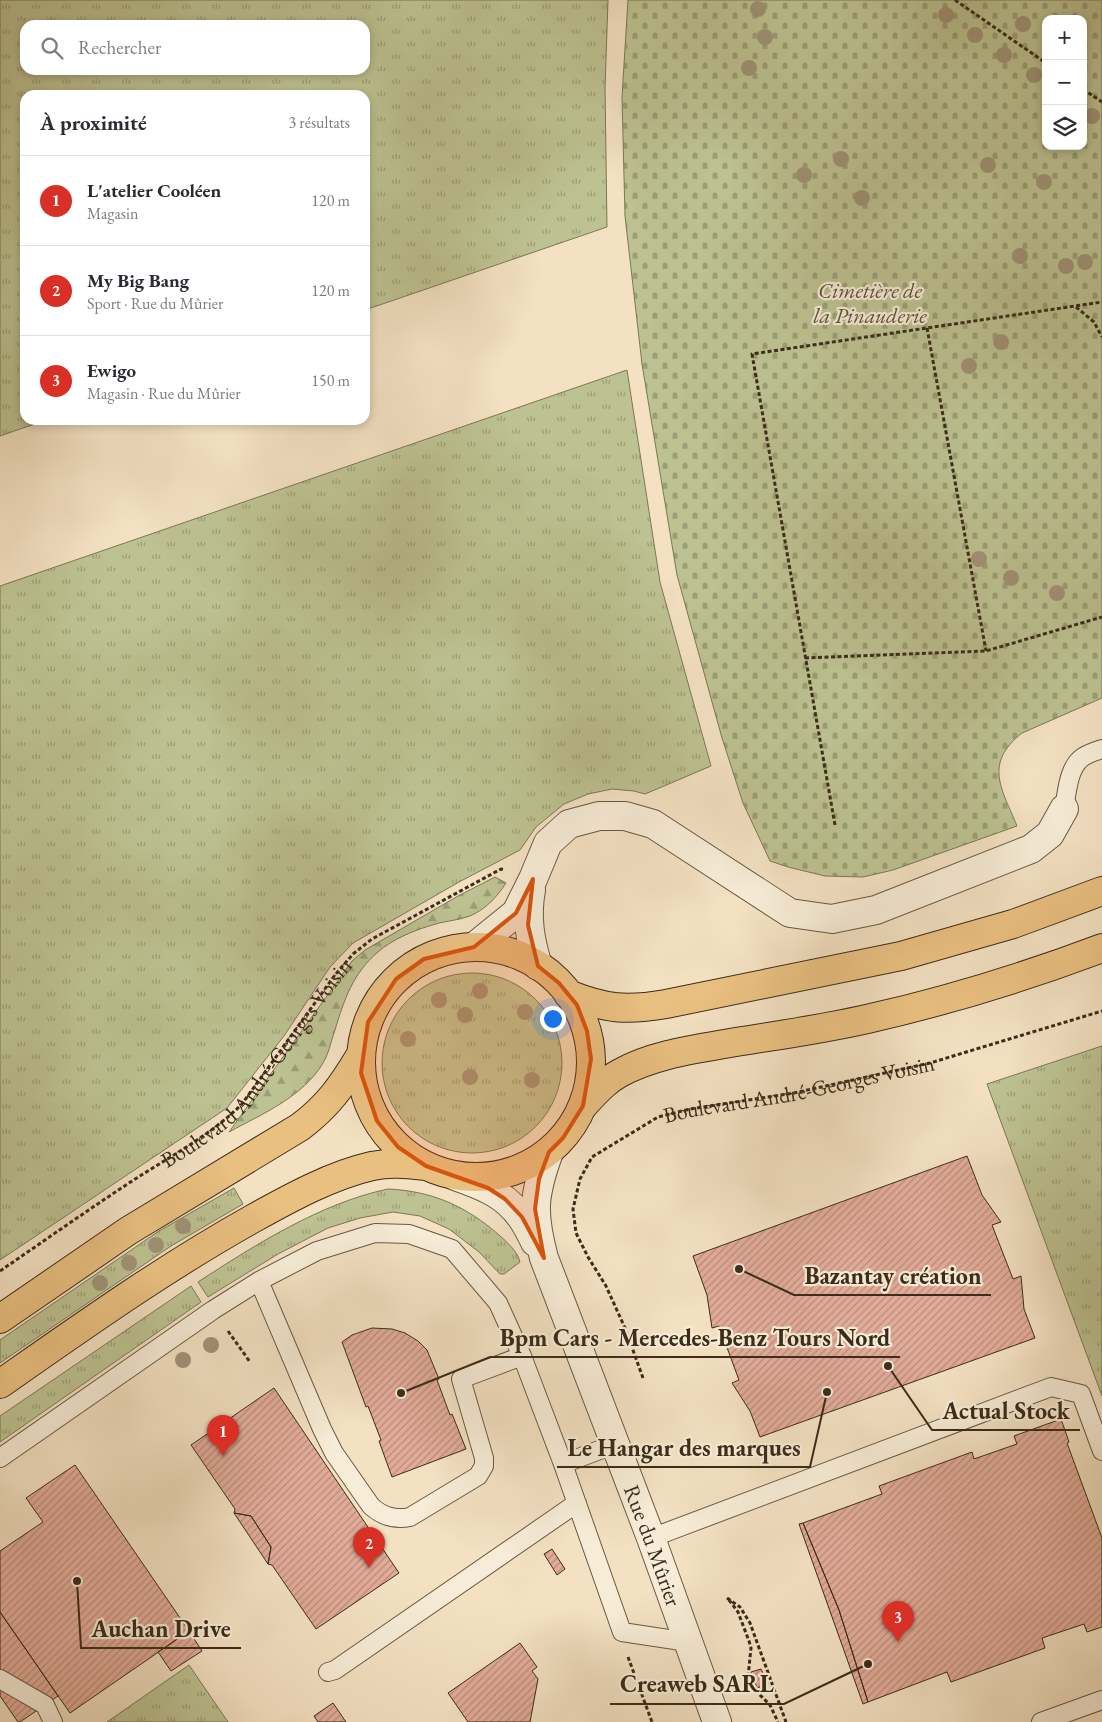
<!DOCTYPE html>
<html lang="fr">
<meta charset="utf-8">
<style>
body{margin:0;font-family:"EB Garamond",serif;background:#f2f2f3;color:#2b2b33}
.controls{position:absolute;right:15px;top:15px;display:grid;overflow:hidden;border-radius:10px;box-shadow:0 2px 8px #0003}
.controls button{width:45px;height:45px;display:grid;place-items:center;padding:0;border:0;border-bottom:1px solid #e1e1e2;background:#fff;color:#2b2b33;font:25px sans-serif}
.you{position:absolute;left:552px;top:1018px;width:18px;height:18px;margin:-12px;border:4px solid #fff;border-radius:50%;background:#1a73e8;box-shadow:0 0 0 8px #1a73e833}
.badge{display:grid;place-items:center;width:32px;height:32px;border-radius:50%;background:#d93025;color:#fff;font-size:16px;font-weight:700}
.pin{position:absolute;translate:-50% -41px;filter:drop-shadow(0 1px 2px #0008)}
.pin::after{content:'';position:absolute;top:26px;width:18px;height:15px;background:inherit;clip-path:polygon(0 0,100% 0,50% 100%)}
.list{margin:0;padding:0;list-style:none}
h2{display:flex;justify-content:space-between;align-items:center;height:65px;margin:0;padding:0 20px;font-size:21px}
h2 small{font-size:16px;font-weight:400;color:#7c7c81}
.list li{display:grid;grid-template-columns:32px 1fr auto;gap:15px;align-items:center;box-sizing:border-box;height:90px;padding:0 20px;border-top:1px solid #e1e1e2}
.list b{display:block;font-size:19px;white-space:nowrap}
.list p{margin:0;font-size:16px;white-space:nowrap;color:#7c7c81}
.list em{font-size:16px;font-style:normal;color:#7c7c81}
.icon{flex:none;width:28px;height:28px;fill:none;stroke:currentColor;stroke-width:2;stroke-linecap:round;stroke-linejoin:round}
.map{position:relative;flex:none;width:1102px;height:1722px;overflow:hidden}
.search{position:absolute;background:#fff;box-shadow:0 2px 8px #0003;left:20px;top:20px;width:350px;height:55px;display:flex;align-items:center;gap:12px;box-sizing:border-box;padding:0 18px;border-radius:15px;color:#7c7c81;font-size:19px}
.panel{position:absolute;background:#fff;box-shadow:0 2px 8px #0003;left:20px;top:90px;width:350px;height:335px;border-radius:15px}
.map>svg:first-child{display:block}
.grass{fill:url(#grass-tufts);stroke:#7c7756;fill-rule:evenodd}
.forest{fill:url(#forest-firs);stroke:#7c7756}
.cemetery{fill:url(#cemetery-stones);stroke:#7c7756;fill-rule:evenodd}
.building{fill:url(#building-hatch);stroke:#3b2c19}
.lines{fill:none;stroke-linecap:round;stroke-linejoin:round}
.service-casing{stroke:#695943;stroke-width:20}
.minor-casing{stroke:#695943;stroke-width:30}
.primary-casing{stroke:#3b2c19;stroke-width:30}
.path{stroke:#3b2c19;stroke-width:3;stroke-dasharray:4 2.5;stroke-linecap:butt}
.service{stroke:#f7ecd7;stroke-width:18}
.minor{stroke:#f7ecd7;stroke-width:28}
.primary{stroke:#eac081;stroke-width:28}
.tree{fill:#a09276}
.marked{fill:#d7540d;fill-opacity:0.2;stroke:#d7540d;stroke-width:4;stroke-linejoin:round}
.labels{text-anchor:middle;stroke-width:4.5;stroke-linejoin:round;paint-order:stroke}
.park-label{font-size:22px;font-style:italic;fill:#5c5237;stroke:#f7ecd7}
.street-label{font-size:22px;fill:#3b2c19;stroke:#f7ecd7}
.leader{fill:none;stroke:#3b2c19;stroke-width:2}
.callout-dot{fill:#3b2c19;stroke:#f7ecd7;stroke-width:2}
.callout-label{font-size:24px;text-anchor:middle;font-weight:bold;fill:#3b2c19;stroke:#f7ecd7;stroke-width:4.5;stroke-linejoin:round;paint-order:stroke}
</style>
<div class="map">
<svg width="1102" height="1722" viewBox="0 0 1102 1722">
<defs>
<pattern id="grass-tufts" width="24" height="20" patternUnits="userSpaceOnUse" patternTransform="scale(1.25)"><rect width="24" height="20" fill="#bdc292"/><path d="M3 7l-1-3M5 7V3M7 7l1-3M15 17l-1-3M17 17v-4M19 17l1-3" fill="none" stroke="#9b9e76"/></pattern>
<pattern id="forest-firs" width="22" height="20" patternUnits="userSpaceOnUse" patternTransform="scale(1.25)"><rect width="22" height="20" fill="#bdc292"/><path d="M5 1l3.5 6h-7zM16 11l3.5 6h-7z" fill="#9b9e76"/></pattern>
<pattern id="cemetery-stones" width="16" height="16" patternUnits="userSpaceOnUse" patternTransform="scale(1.25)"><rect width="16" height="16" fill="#bdc292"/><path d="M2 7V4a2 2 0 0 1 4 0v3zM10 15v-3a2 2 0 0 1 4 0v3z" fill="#9b9e76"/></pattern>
<pattern id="building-hatch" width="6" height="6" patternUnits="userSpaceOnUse" patternTransform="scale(1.25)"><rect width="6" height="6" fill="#e2ac99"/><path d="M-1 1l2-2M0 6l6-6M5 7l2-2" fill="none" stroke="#b88c7c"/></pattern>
</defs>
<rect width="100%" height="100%" fill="#f3e1c2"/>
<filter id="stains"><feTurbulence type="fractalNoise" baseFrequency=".004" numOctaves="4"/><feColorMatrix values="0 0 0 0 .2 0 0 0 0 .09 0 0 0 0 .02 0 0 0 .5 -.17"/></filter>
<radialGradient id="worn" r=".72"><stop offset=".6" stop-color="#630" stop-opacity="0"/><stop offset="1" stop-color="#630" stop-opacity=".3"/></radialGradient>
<!-- grass -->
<path class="grass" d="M 0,0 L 608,0 L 605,88 L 607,227 L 365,310 L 365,95 L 25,95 L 25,420 L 46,420 L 0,436 ZM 25,25 L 365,25 L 365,70 L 25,70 Z
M 627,370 L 660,582 L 711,766 L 645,794 L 634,791 L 612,789 L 588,794 L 564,804 L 536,827 L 520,850 L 459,882 L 353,943 L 330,967 L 284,1036 L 227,1108 L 0,1260 L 0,586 Z
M382 1063a90 90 0 1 1 180 0a90 90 0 1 1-180 0Z
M 1102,1046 L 1102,1396 L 987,1084 Z
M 234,1188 L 243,1204 L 171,1246 L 0,1363 L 0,1340 L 159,1231 Z
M 388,1189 C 432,1191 466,1206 499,1235 C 507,1242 518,1252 520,1262 L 504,1274 L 500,1274 L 479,1252 L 449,1229 L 420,1216 L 393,1212 L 360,1218 L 328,1228 L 278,1254 L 208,1297 L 198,1282 C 255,1245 321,1203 388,1189 Z
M 191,1286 L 201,1302 L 0,1442 L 0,1416 Z
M 189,1665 L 228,1722 L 107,1722 Z"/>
<!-- forest -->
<path class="forest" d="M 495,877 L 506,883 C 497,897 486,909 470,916 C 457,921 442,921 429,926 C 413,931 391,940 378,952 C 353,973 344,1000 335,1030 C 331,1041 329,1053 323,1063 C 303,1097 262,1114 229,1132 L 352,961 L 365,950 L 458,896 Z"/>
<!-- cemetery -->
<path class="cemetery" d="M 628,0 L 1102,0 L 1102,698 L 1022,733 C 983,764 1002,789 1017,826 L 893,870 L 863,877 L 825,876 L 788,867 L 770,861 L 743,803 L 722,738 L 677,575 L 642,364 L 625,216 L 622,97 ZM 1046,19 L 1083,19 L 1083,146 L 1046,146 Z"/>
<!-- building -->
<path class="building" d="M 967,1156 L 982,1195 L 1001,1222 L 992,1225 L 1013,1279 L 1021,1276 L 1024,1309 L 1035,1338 L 760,1437 L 750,1411 L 732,1383 L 739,1380 L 719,1326 L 712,1328 L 707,1295 L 693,1256 Z
M 372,1328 L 392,1329 L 405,1333 L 418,1341 L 427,1350 L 439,1379 L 437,1380 L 450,1415 L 452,1414 L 466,1449 L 392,1477 L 379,1441 L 381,1440 L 368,1406 L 366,1407 L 342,1342 L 352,1335 Z
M 274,1388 L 399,1573 L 316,1629 L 272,1565 L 268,1564 L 271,1547 L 251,1516 L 234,1513 L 235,1509 L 191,1445 Z
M 1061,1419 L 1069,1442 L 1067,1443 L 1102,1538 L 1102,1627 L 1087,1632 L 1084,1624 L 1042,1638 L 1045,1648 L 951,1682 L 947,1672 L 868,1702 L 839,1610 L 803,1523 L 882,1494 L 879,1486 L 972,1452 L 974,1459 L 1017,1444 L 1014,1436 Z
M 75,1465 L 189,1631 L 70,1713 L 0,1612 L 0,1551 L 43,1522 L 26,1498 Z
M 234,1513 L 251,1516 L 271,1547 L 268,1564 Z
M 803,1523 L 839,1610 L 868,1702 L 863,1704 L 799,1524 Z
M 552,1549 L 565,1569 L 557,1575 L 544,1554 Z
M 0,1612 L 58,1696 L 20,1722 L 18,1722 L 0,1696 Z
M 189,1631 L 202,1651 L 171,1671 L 158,1652 Z
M 520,1643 L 537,1667 L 532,1671 L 538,1679 L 530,1722 L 468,1722 L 448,1693 Z
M 761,1669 L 768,1684 L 757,1688 L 751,1672 Z
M 333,1703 L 346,1722 L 318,1722 L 314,1716 Z"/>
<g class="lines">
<!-- service casing -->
<g class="service-casing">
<path id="service" d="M 1064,809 C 1067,793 1068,767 1083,757 C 1089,753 1096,751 1102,749
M 259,1281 L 322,1429 L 334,1453 L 371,1506 C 383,1517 395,1520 410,1517 L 478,1476 L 484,1466 L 484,1458 L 461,1379 L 522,1356
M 0,1458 L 213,1310 L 259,1281 L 317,1251 L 375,1233 L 409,1234 L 452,1249 L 498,1303 L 522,1356 L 563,1464 L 622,1632 L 688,1642
M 563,1464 L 615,1444
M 651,1538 L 1051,1387 L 1081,1394 L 1102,1451
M 328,1672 L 335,1670 L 577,1503
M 0,1679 L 45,1705 L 53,1722
M 1041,1722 L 1102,1700"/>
</g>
<!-- minor casing -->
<g class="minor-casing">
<g id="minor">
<path d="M 531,890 C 526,917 530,940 538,966"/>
<path d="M 474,947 L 516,913 L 533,879 L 548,843 L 569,824 L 599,816 L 625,816 L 653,824 L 790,913 L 832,919 L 876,910 L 1031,849 L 1050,834 L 1064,809"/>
<path id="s3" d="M 549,1152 C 533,1196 532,1213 544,1258 L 651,1538 L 717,1722"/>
<path d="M 455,1176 C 481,1185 505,1194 521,1217 C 527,1225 531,1234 535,1242"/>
</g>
</g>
<!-- primary casing -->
<g class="primary-casing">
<path id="primary" d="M361 1062a115 115 0 1 1 230 0a115 115 0 1 1-230 0Z
M 568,994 C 606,1009 626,1011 666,1004 L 901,956 L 1013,924 L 1102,891
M 583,1106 C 594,1094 605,1081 620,1073 C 654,1054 697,1049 736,1042 C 780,1035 823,1029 867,1019 C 947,1001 1025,977 1102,948
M 0,1319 L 128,1231 L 300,1127 C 328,1106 342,1086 360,1056
M 0,1384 C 83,1326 166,1267 254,1218 C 290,1198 332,1175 372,1166 C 390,1162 407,1164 425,1166"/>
</g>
<!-- path -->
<g class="path">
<path d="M 955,0 L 1046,63"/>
<path d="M 1083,89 L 1102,102"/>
<path d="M 1076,307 L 1094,322 L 1102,337"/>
<path d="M 927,328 L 986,651"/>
<path d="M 805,658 L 986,651 L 1102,617"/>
<path d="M 835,825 L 752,354 L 1102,302"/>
<path id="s1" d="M 0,1271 C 41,1243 82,1214 123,1187 C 163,1160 208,1138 242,1104 L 335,975 L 353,954 L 372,939 L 501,869 L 505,870"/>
<path d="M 228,1331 L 250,1362"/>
<path id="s2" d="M 643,1378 L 625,1328 L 606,1286 L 588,1257 L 576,1233 L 573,1209 L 580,1179 L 592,1157 L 658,1117 L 690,1109 L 794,1093 L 930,1063 L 1102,1011"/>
<path d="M 727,1598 L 740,1607 L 750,1623 L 786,1722"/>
<path d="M 729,1600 L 738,1612 L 749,1641 L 751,1648 L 748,1677 L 756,1691 L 770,1705 L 778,1722"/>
<path d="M 628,1657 L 652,1722"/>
</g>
<!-- service -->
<use href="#service" class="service"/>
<!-- minor -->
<use href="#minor" class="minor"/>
<!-- primary -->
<use href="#primary" class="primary"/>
</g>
<!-- trees -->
<g class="tree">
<circle cx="758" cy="9" r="8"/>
<circle cx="946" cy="15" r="8"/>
<circle cx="1023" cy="24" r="8"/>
<circle cx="975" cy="35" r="8"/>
<circle cx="765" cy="37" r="8"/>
<circle cx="1004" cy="55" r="8"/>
<circle cx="749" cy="68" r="8"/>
<circle cx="1034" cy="75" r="8"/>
<circle cx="1092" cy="116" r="8"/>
<circle cx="841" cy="159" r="8"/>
<circle cx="988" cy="165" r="8"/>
<circle cx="804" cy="175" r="8"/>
<circle cx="1044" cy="182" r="8"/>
<circle cx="862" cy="198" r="8"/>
<circle cx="1020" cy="256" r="8"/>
<circle cx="1085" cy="262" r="8"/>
<circle cx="1066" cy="266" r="8"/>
<circle cx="1001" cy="342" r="8"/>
<circle cx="969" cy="366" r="8"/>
<circle cx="979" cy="559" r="8"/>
<circle cx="1011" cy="578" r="8"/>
<circle cx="1057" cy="593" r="8"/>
<circle cx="480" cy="991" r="8"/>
<circle cx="439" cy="1000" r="8"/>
<circle cx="525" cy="1012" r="8"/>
<circle cx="465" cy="1015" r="8"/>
<circle cx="408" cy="1039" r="8"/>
<circle cx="470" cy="1077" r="8"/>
<circle cx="532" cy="1080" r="8"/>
<circle cx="183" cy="1226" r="8"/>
<circle cx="156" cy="1245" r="8"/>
<circle cx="129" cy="1263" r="8"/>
<circle cx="100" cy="1283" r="8"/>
<circle cx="211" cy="1345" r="8"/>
<circle cx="183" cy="1360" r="8"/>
</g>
<!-- marked area -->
<path class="marked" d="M 533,879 L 528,925 L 538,966 L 559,983 L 577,1005 L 587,1031 L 591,1059 L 583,1106 L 563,1138 L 549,1152 L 539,1179 L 535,1209 L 544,1258 L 522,1217 L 505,1199 L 488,1188 L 426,1166 L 398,1147 L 377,1121 L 361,1073 L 368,1022 L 396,979 L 424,959 L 474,947 L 516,913 Z"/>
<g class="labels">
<!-- park labels -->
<g class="park-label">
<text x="870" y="298">Cimetière de<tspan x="870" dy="25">la Pinauderie</tspan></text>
</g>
<!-- street labels -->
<g class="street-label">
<text dy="8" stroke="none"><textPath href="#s1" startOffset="334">Boulevard André-Georges Voisin</textPath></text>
<text dy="8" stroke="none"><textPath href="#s2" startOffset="461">Boulevard André-Georges Voisin</textPath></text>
<text dy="8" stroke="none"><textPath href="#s3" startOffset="416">Rue du Mûrier</textPath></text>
</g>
</g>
<!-- callouts -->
<path class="leader" d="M739 1269L794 1295H991M401 1393L490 1357H900M888 1366L932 1430H1080M827 1392L810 1467H557M77 1581L81 1648H241M868 1664L784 1704H610"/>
<g class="callout-dot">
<circle cx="739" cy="1269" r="5"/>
<circle cx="401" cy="1393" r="5"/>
<circle cx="888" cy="1366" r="5"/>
<circle cx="827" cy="1392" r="5"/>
<circle cx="77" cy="1581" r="5"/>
<circle cx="868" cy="1664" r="5"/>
</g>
<g class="callout-label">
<text x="893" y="1284">Bazantay création</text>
<text x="695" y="1346">Bpm Cars - Mercedes-Benz Tours Nord</text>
<text x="1006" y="1419">Actual Stock</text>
<text x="684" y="1456">Le Hangar des marques</text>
<text x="161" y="1637">Auchan Drive</text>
<text x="697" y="1692">Creaweb SARL</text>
</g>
<rect width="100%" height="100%" filter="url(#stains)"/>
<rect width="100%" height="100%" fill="url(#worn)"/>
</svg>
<div class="controls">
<button>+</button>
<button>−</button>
<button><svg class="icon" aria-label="layers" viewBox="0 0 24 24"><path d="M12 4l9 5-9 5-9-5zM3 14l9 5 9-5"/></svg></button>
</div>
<div class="you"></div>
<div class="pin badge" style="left:223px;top:1456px">1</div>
<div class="pin badge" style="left:369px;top:1568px">2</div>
<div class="pin badge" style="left:898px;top:1642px">3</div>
<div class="search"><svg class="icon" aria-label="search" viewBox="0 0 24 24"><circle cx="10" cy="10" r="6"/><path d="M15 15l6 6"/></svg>Rechercher</div>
<section class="panel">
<h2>À proximité<small>3 résultats</small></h2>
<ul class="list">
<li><span class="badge">1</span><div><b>L'atelier Cooléen</b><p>Magasin</p></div><em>120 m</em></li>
<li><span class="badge">2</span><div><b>My Big Bang</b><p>Sport · Rue du Mûrier</p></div><em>120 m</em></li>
<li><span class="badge">3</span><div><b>Ewigo</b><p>Magasin · Rue du Mûrier</p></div><em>150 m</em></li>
</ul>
</section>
</div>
